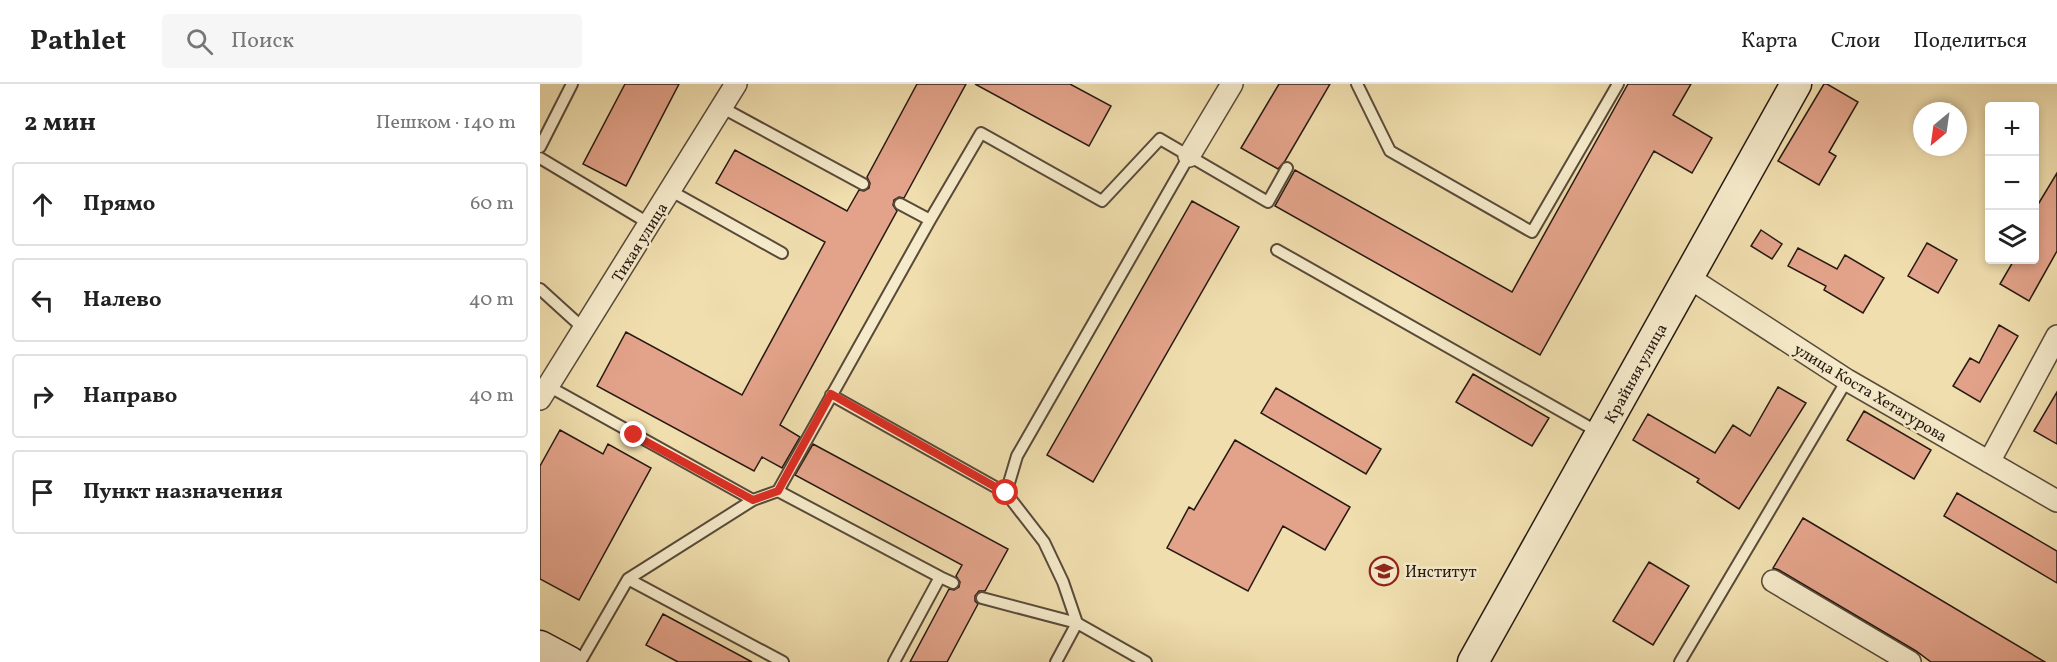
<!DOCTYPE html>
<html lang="ru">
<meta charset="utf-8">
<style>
body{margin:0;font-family:Vollkorn,serif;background:#f6f6f6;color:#222}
.controls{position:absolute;right:18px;top:18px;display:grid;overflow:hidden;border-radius:6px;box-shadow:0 3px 9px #0003}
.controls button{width:54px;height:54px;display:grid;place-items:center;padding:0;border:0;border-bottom:2px solid #e0e0e0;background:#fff;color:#222;font:30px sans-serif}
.compass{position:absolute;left:1373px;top:18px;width:54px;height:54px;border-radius:50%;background:#fff;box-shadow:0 3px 9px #0003;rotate:209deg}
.stop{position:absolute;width:18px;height:18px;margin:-14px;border:4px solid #d93025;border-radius:50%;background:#fff}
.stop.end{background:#d93025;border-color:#fff;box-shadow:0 2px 6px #0008}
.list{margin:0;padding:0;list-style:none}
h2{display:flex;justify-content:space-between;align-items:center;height:78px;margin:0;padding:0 24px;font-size:26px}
h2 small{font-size:20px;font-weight:400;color:#767676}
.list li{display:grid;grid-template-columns:39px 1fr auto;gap:18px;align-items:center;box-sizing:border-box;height:84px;margin:0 12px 12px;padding:0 12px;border:2px solid #e0e0e0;border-radius:6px}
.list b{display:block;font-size:22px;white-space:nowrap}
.list em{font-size:20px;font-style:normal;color:#767676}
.icon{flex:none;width:33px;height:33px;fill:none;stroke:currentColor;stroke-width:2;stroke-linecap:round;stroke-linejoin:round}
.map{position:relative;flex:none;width:1517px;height:578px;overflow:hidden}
header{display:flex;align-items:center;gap:36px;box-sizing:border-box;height:84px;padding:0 30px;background:#fff;border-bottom:2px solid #e0e0e0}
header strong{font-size:28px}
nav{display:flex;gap:33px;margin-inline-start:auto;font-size:21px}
.search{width:420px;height:54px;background:#f6f6f6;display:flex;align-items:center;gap:15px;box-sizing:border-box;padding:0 21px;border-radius:6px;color:#767676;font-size:22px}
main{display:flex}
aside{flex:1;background:#fff}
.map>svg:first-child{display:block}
.building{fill:#e3a38a;stroke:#261912;stroke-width:1.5}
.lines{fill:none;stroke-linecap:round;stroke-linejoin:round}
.lane-casing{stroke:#584a39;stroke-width:14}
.street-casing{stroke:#584a39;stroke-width:24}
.secondary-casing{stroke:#261912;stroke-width:33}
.lane{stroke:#f5eaca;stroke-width:10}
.street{stroke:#f5eaca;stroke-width:21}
.secondary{stroke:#f5eaca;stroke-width:30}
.route{stroke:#d93025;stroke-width:8}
.labels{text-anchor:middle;stroke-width:5;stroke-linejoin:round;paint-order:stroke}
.street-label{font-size:16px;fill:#261912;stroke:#f5eaca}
.poi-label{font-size:16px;fill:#261912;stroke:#f5eaca;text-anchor:start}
</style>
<header>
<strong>Pathlet</strong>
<div class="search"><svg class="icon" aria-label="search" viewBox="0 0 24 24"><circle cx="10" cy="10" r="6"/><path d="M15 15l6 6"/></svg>Поиск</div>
<nav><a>Карта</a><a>Слои</a><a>Поделиться</a></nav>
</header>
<main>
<aside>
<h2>2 мин<small>Пешком · 140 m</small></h2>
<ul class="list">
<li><svg class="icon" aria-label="ahead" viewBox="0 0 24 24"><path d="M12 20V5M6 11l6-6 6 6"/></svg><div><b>Прямо</b></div><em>60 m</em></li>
<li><svg class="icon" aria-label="left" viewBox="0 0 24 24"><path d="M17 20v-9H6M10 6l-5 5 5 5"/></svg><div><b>Налево</b></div><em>40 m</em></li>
<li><svg class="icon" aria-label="right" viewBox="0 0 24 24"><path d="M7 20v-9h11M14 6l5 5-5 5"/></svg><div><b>Направо</b></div><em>40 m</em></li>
<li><svg class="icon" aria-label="arrive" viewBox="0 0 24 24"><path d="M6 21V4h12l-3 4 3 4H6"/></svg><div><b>Пункт назначения</b></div></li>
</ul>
</aside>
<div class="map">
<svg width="1517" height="578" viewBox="0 0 1517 578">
<rect width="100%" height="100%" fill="#f0deae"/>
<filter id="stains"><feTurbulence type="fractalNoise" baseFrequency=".00333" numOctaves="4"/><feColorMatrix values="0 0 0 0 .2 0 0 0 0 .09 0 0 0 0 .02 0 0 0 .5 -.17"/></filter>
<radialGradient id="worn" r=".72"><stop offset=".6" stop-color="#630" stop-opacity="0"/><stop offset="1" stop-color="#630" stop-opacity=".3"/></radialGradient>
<!-- building -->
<path class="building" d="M 85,0 L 139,0 L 86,102 L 43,80 Z
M 377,0 L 426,0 L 364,114 L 359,113 L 354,116 L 353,121 L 357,127 L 240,341 L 260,353 L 242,384 L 222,373 L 214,387 L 57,302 L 86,248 L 202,311 L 285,158 L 176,99 L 195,66 L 307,127 L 319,106 L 324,107 L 329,104 L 330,99 L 327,93 Z
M 435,0 L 530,0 L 571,22 L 549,62 Z
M 739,0 L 790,0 L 745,77 L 738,85 L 701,64 Z
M 1088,0 L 1151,0 L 1133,31 L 1172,54 L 1152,89 L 1114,67 L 1000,271 L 735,122 L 755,86 L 972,208 Z
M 1284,0 L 1287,0 L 1318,18 L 1289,68 L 1296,72 L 1279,101 L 1238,77 Z
M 1517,89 L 1517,167 L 1489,217 L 1460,200 L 1474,176 L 1494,176 L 1494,127 Z
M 652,117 L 699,143 L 553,398 L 507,371 Z
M 1221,146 L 1242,160 L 1232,175 L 1211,162 Z
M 1387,159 L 1417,176 L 1398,209 L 1368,192 Z
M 1258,164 L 1297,185 L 1305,171 L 1344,194 L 1323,229 L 1284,206 L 1286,202 L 1248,182 Z
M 1459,241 L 1478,252 L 1440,318 L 1413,302 L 1430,274 L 1439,279 Z
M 933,290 L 1009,334 L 992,362 L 916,318 Z
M 1238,303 L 1266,319 L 1199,425 L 1157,398 L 1159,395 L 1093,356 L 1108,330 L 1175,369 L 1193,341 L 1210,352 Z
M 736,304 L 841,365 L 826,390 L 721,329 Z
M 1517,308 L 1517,360 L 1494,347 Z
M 1324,327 L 1391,366 L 1374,395 L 1307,356 Z
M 20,346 L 63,370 L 68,360 L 111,384 L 39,516 L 0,495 L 0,382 Z
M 695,356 L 810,423 L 785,466 L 743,442 L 708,507 L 627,464 L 649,423 L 654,426 Z
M 273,360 L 468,465 L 445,507 L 439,507 L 435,512 L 435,517 L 438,520 L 407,578 L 370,578 L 409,505 L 414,506 L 419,503 L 420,498 L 416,492 L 422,481 L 255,391 Z
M 1417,409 L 1517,467 L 1517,499 L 1404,432 Z
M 1263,434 L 1505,578 L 1391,578 L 1376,567 L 1239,486 L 1233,484 Z
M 1109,478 L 1149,502 L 1113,561 L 1073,537 Z
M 123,530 L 212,578 L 138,578 L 106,561 Z"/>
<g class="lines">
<!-- lane casing -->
<g class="lane-casing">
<path id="lane" d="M 817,0 L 850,67 L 992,148 L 1078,0
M 181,23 L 323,100
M 0,63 L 32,0
M 0,74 L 110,140
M 131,107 L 242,169
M 360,120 L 390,136
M 737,166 L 1058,348
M 0,205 L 44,245
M 8,302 L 213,416
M 291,311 L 466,409
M 238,407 L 400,493 L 354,578
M 400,493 L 413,499
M 88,495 L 243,578
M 442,514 L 537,539
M 537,539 L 523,498 L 504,458 L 466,409 L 477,372 L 649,72
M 40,578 L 88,495 L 213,416 L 238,407 L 390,136 L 441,49 L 562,117 L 620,55 L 728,118 L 747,84
M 516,578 L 537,539 L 606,578
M 1140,578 L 1307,296"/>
</g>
<!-- street casing -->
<g class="street-casing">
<path id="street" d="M 649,72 L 692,0
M 1148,193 L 1307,296 L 1517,417
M 0,315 L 196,0
M 1449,378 L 1517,252
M 1233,497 L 1370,578"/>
</g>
<!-- secondary casing -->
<g class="secondary-casing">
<path id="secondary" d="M 0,562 L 30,578
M 933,578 L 1256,0"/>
</g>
<!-- lane -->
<use href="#lane" class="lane"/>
<!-- street -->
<use href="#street" class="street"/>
<!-- secondary -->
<use href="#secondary" class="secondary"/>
</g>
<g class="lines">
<!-- route -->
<path class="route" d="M 94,351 L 213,416 L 238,407 L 291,310 L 466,409"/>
</g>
<!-- icons -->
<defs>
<g id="school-ring" transform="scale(1.5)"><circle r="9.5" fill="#f5eaca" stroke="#8f2418" stroke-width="1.5"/><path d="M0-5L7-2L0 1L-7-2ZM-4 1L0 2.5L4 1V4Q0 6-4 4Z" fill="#8f2418"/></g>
</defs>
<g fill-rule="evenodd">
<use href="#school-ring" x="844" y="487"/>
</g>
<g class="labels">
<!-- street labels -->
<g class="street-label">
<text transform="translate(99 158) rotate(-58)" y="6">Тихая улица</text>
<text transform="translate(1095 289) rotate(-61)" y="6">Крайняя улица</text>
<text transform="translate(1331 308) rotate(31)" y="6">улица Коста Хетагурова</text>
</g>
<!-- poi labels -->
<g class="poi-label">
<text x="865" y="493">Институт</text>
</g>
</g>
<rect width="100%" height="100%" filter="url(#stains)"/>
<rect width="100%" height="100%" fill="url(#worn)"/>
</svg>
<div class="controls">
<button>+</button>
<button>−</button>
<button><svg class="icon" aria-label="layers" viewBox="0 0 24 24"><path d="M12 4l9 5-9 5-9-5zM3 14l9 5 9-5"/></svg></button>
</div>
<svg class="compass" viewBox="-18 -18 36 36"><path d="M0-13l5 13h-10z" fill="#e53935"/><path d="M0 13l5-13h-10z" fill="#767676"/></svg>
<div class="stop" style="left:466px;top:409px"></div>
<div class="stop end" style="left:94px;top:351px"></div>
</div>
</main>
